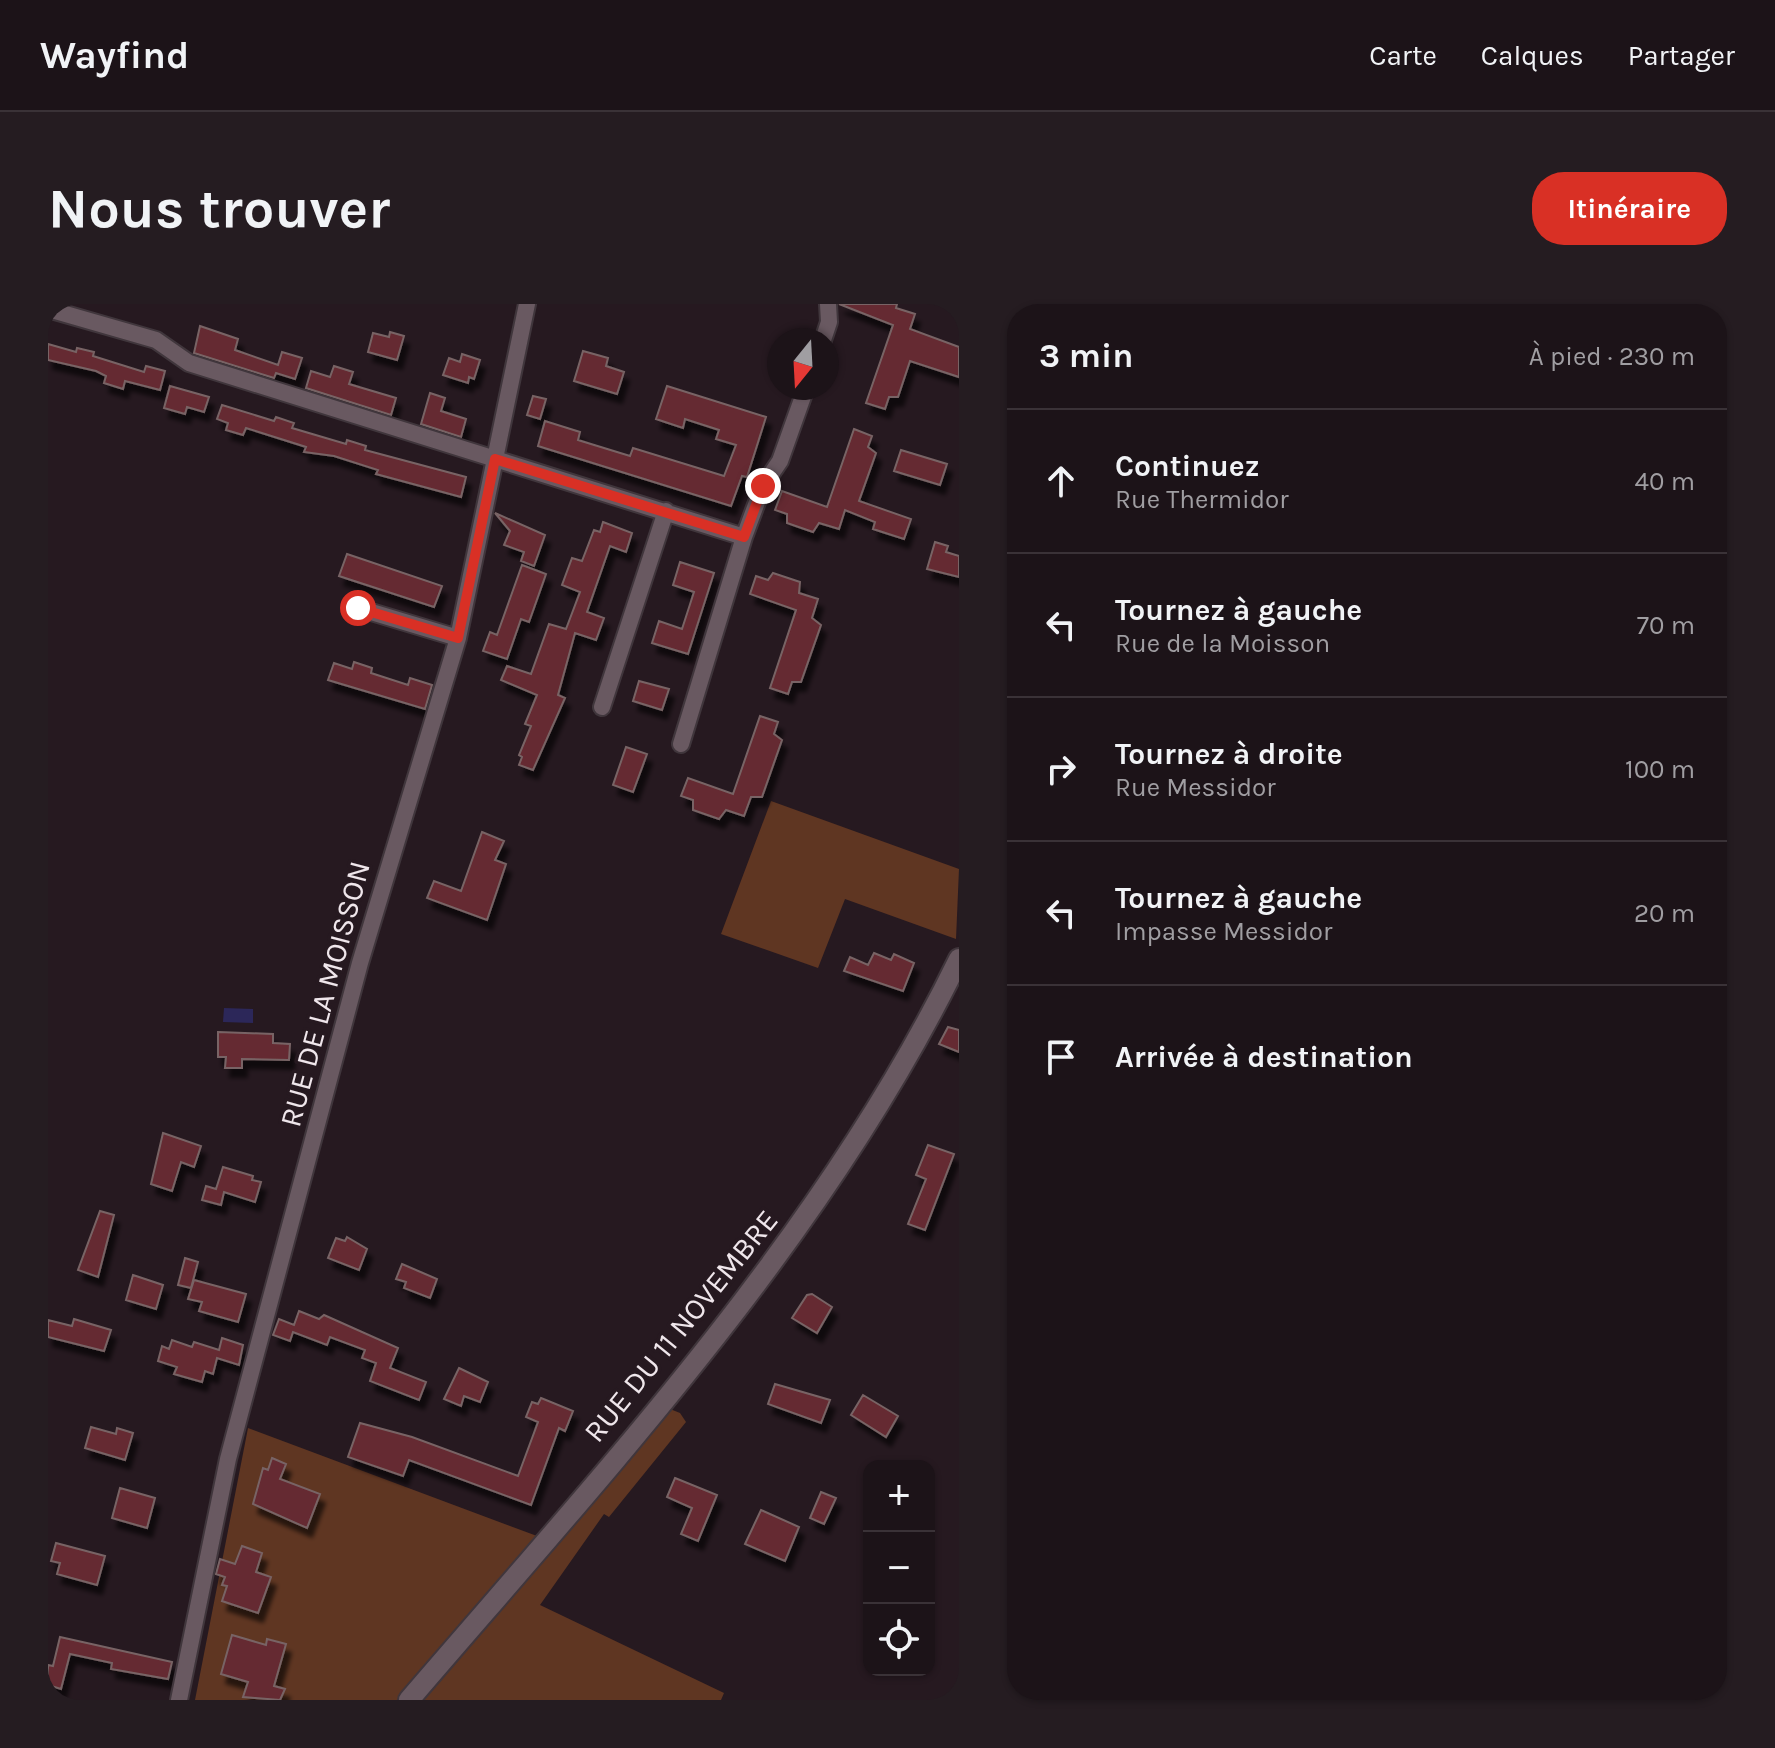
<!DOCTYPE html>
<html lang="fr">
<meta charset="utf-8">
<style>
body{margin:0;font-family:Karla,sans-serif;background:#251c21;color:#f1f3f6}
.controls{position:absolute;right:24px;bottom:24px;display:grid;overflow:hidden;border-radius:16px;box-shadow:0 2px 6px #0004}
.controls button{width:72px;height:72px;display:grid;place-items:center;padding:0;border:0;border-bottom:2px solid #3a3237;background:#1c1318;color:#f1f3f6;font:40px sans-serif}
.compass{position:absolute;left:719px;top:24px;width:72px;height:72px;border-radius:50%;background:#1c1318;box-shadow:0 2px 6px #0004;rotate:198deg}
.stop{position:absolute;width:24px;height:24px;margin:-18px;border:6px solid #d93025;border-radius:50%;background:#fff}
.stop.end{background:#d93025;border-color:#fff;box-shadow:0 2px 8px #0008}
.list{margin:0;padding:0;list-style:none}
h2{display:flex;justify-content:space-between;align-items:center;height:104px;margin:0;padding:0 32px;font-size:34px}
h2 small{font-size:26px;font-weight:400;color:#a09ea2}
.list li{display:grid;grid-template-columns:52px 1fr auto;gap:24px;align-items:center;box-sizing:border-box;height:144px;padding:0 32px;border-top:2px solid #3a3237}
.list b{display:block;font-size:30px;white-space:nowrap}
.list p{margin:0;font-size:26px;white-space:nowrap;color:#a09ea2}
.list em{font-size:26px;font-style:normal;color:#a09ea2}
.icon{flex:none;width:44px;height:44px;fill:none;stroke:currentColor;stroke-width:2;stroke-linecap:round;stroke-linejoin:round}
.map{position:relative;flex:none;width:911px;height:1396px;overflow:hidden;border-radius:32px}
header{display:flex;align-items:center;gap:48px;box-sizing:border-box;height:112px;padding:0 40px;background:#1c1318;border-bottom:2px solid #3a3237}
header strong{font-size:38px}
nav{display:flex;gap:44px;margin-inline-start:auto;font-size:28px}
.intro{display:flex;align-items:center;justify-content:space-between;box-sizing:border-box;height:192px;padding:0 48px}
h1{margin:0;font-size:56px}
.button{padding:20px 36px;border-radius:32px;background:#d93025;color:#fff;font-size:28px;font-weight:700}
main{display:flex;gap:48px;padding:0 48px}
aside{flex:1;background:#1c1318;border-radius:32px;box-shadow:0 2px 6px #0004}
.map>svg:first-child{display:block}
.green{fill:#5f3622}
.water{fill:#2c2759}
.building{fill:#652930;stroke:#786465;stroke-width:2;filter:url(#shadow)}
.lines{fill:none;stroke-linecap:round;stroke-linejoin:round}
.minor-casing{stroke:#40363c;stroke-width:20}
.tertiary-casing{stroke:#40363c;stroke-width:24}
.minor{stroke:#695961;stroke-width:16}
.tertiary{stroke:#695961;stroke-width:20}
.route{stroke:#d93025;stroke-width:10}
.labels{text-anchor:middle;stroke-width:7;stroke-linejoin:round;paint-order:stroke}
.street-label{font-size:30px;fill:#efe6eb;stroke:#261920}
</style>
<header>
<strong>Wayfind</strong>
<nav><a>Carte</a><a>Calques</a><a>Partager</a></nav>
</header>
<div class="intro"><h1>Nous trouver</h1><a class="button">Itinéraire</a></div>
<main>
<div class="map">
<svg width="911" height="1396" viewBox="0 0 911 1396">
<defs>
<filter id="shadow"><feDropShadow dx="5" dy="9" stdDeviation="2" flood-color="#0009"/></filter>
</defs>
<rect width="100%" height="100%" fill="#261920"/>
<!-- green -->
<path class="green" d="M 723,497 L 911,565 L 908,635 L 797,595 L 770,664 L 673,630 Z
M 622,1105 L 632,1109 L 638,1118 L 561,1213 L 556,1210 L 492,1301 L 676,1389 L 673,1396 L 375,1396 Z
M 200,1124 L 489,1232 L 349,1396 L 147,1396 Z"/>
<!-- water -->
<path class="water" d="M 176,704 L 205,705 L 205,719 L 175,718 Z"/>
<!-- building -->
<path class="building" d="M 791,0 L 849,0 L 848,4 L 867,10 L 862,25 L 911,43 L 911,73 L 862,57 L 850,93 L 841,93 L 837,105 L 818,99 L 845,21 Z
M 152,22 L 190,35 L 187,46 L 230,61 L 234,48 L 254,54 L 247,75 L 228,69 L 226,74 L 146,49 Z
M 342,28 L 356,32 L 349,56 L 320,48 L 325,29 L 341,33 Z
M 0,40 L 28,48 L 29,44 L 46,48 L 45,52 L 96,68 L 98,62 L 117,67 L 112,86 L 77,77 L 75,85 L 56,79 L 58,72 L 48,67 L 0,56 Z
M 535,47 L 560,54 L 558,62 L 576,68 L 569,90 L 526,77 Z
M 414,50 L 432,56 L 426,75 L 421,73 L 420,79 L 395,71 L 401,54 L 412,58 Z
M 286,62 L 305,68 L 301,80 L 348,94 L 343,111 L 258,84 L 263,67 L 282,73 Z
M 122,82 L 161,93 L 156,108 L 139,103 L 137,110 L 116,104 Z
M 619,82 L 718,113 L 699,173 L 694,172 L 683,202 L 490,142 L 497,117 L 532,128 L 530,136 L 582,152 L 585,144 L 676,172 L 688,141 L 668,135 L 671,126 L 637,115 L 635,124 L 608,115 Z
M 382,89 L 397,94 L 393,107 L 418,115 L 413,133 L 373,120 Z
M 485,92 L 498,95 L 492,115 L 479,111 Z
M 174,101 L 226,117 L 228,113 L 246,119 L 244,124 L 298,140 L 299,136 L 318,142 L 317,146 L 418,173 L 413,193 L 328,170 L 330,166 L 286,152 L 256,148 L 258,143 L 198,124 L 195,131 L 178,126 L 180,119 L 169,115 Z
M 806,125 L 824,132 L 820,143 L 828,149 L 811,197 L 863,215 L 856,235 L 825,225 L 827,218 L 797,206 L 791,225 L 771,219 L 765,228 L 739,219 L 739,210 L 727,206 L 734,187 L 779,203 Z
M 853,146 L 899,160 L 892,181 L 846,167 Z
M 447,209 L 497,231 L 486,262 L 473,257 L 476,248 L 456,241 L 462,227 Z
M 555,218 L 584,229 L 578,248 L 562,242 L 539,308 L 556,314 L 548,336 L 527,329 L 510,391 L 517,394 L 485,466 L 471,461 L 474,453 L 471,451 L 483,422 L 477,420 L 489,391 L 453,376 L 459,362 L 483,370 L 501,320 L 518,325 L 532,288 L 514,281 L 524,254 L 534,257 L 546,226 L 552,228 Z
M 887,238 L 900,242 L 898,248 L 911,252 L 911,273 L 879,265 Z
M 299,250 L 394,282 L 386,303 L 291,272 Z
M 632,258 L 666,269 L 640,350 L 604,339 L 611,317 L 634,325 L 646,288 L 625,281 Z
M 474,261 L 498,270 L 481,318 L 473,315 L 459,355 L 435,347 L 442,328 L 449,331 Z
M 725,269 L 752,278 L 751,289 L 770,295 L 764,314 L 773,321 L 753,378 L 744,378 L 740,390 L 722,384 L 748,306 L 702,290 L 708,272 L 720,276 Z
M 306,358 L 324,364 L 323,369 L 360,381 L 362,374 L 384,381 L 377,405 L 280,376 L 286,359 L 304,365 Z
M 591,377 L 621,385 L 614,406 L 585,397 Z
M 712,412 L 730,418 L 726,430 L 734,436 L 714,493 L 703,493 L 696,512 L 678,506 L 671,515 L 645,506 L 645,496 L 633,492 L 640,474 L 685,490 Z
M 578,443 L 599,450 L 585,488 L 565,481 Z
M 434,528 L 456,537 L 447,556 L 458,560 L 439,616 L 379,594 L 386,577 L 413,587 Z
M 826,649 L 843,656 L 846,650 L 866,659 L 855,687 L 796,667 L 802,653 L 820,661 Z
M 900,723 L 911,726 L 911,748 L 891,740 Z
M 170,728 L 225,730 L 225,739 L 242,740 L 241,756 L 194,755 L 194,764 L 177,764 L 178,753 L 170,753 Z
M 115,829 L 153,842 L 146,863 L 133,858 L 124,887 L 103,880 Z
M 880,841 L 906,850 L 877,926 L 860,920 L 878,875 L 868,871 Z
M 175,863 L 205,872 L 204,876 L 213,878 L 207,898 L 176,888 L 173,901 L 154,896 L 158,882 L 168,885 Z
M 52,907 L 66,911 L 50,973 L 30,966 Z
M 299,933 L 319,945 L 311,966 L 280,954 L 288,934 L 297,937 Z
M 137,954 L 150,958 L 143,984 L 130,981 Z
M 354,960 L 389,975 L 382,994 L 356,984 L 358,978 L 348,975 Z
M 85,971 L 115,981 L 108,1005 L 78,996 Z
M 146,976 L 198,990 L 190,1018 L 151,1007 L 154,998 L 140,995 Z
M 764,990 L 784,1003 L 769,1029 L 744,1014 L 759,991 Z
M 251,1007 L 271,1015 L 276,1011 L 350,1044 L 342,1064 L 378,1078 L 371,1096 L 322,1077 L 328,1059 L 314,1054 L 317,1046 L 282,1033 L 279,1041 L 245,1028 L 242,1037 L 225,1031 L 231,1015 L 246,1021 Z
M 26,1015 L 63,1026 L 56,1047 L 0,1033 L 0,1016 L 24,1022 Z
M 174,1034 L 195,1041 L 191,1061 L 169,1054 L 165,1070 L 157,1067 L 154,1078 L 126,1070 L 129,1063 L 110,1057 L 114,1042 L 121,1045 L 124,1036 L 144,1043 L 146,1038 L 171,1046 Z
M 411,1064 L 440,1078 L 432,1098 L 416,1092 L 413,1102 L 396,1095 Z
M 727,1080 L 782,1096 L 773,1119 L 720,1100 Z
M 815,1091 L 850,1112 L 838,1133 L 803,1111 Z
M 493,1094 L 525,1107 L 517,1127 L 511,1124 L 483,1201 L 361,1156 L 355,1172 L 300,1153 L 312,1119 L 364,1133 L 470,1172 L 490,1118 L 478,1113 L 484,1098 L 490,1100 Z
M 43,1123 L 68,1130 L 69,1124 L 85,1129 L 77,1156 L 37,1144 Z
M 224,1154 L 238,1160 L 232,1175 L 272,1190 L 259,1224 L 205,1200 L 215,1164 L 220,1166 Z
M 627,1174 L 669,1191 L 650,1237 L 633,1230 L 644,1204 L 619,1193 Z
M 72,1184 L 107,1194 L 99,1224 L 64,1214 Z
M 773,1188 L 788,1194 L 776,1220 L 762,1214 Z
M 713,1206 L 751,1223 L 737,1257 L 697,1240 Z
M 8,1239 L 57,1252 L 49,1281 L 9,1270 L 12,1259 L 3,1257 Z
M 194,1242 L 214,1249 L 208,1268 L 223,1273 L 210,1309 L 174,1297 L 179,1282 L 174,1281 L 177,1273 L 168,1270 L 172,1255 L 187,1260 Z
M 184,1331 L 218,1341 L 219,1335 L 238,1340 L 226,1382 L 237,1385 L 232,1396 L 195,1393 L 200,1378 L 173,1370 Z
M 12,1333 L 124,1358 L 120,1375 L 63,1365 L 64,1359 L 22,1350 L 13,1385 L 0,1381 L 0,1361 L 5,1362 Z"/>
<g class="lines">
<!-- minor casing -->
<g class="minor-casing">
<path id="minor" d="M 0,5 L 108,36 L 141,59 L 696,233
M 775,36 L 781,18 L 780,0
M 310,304 L 410,334
M 554,403 L 618,207
M 633,440 L 696,233 L 715,182 L 732,157 L 758,84
M 131,1396 L 180,1155 L 312,659 L 410,334 L 479,0"/>
</g>
<!-- tertiary casing -->
<g class="tertiary-casing">
<path id="tertiary" d="M 361,1396 C 559,1165 777,931 911,655"/>
</g>
<!-- minor -->
<use href="#minor" class="minor"/>
<!-- tertiary -->
<use href="#tertiary" class="tertiary"/>
</g>
<g class="lines">
<!-- route -->
<path class="route" d="M 310,304 L 410,334 L 447,155 L 696,233 L 715,182"/>
</g>
<g class="labels">
<!-- street labels -->
<g class="street-label">
<text transform="translate(277 690) rotate(-75)" y="10">RUE DE LA MOISSON</text>
<text transform="translate(633 1022) rotate(-51)" y="10">RUE DU 11 NOVEMBRE</text>
</g>
</g>
</svg>
<div class="controls">
<button>+</button>
<button>−</button>
<button><svg class="icon" aria-label="locate" viewBox="0 0 24 24"><circle cx="12" cy="12" r="6"/><path d="M12 2v4M12 18v4M2 12h4M18 12h4"/></svg></button>
</div>
<svg class="compass" viewBox="-18 -18 36 36"><path d="M0-13l5 13h-10z" fill="#e53935"/><path d="M0 13l5-13h-10z" fill="#a09ea2"/></svg>
<div class="stop" style="left:310px;top:304px"></div>
<div class="stop end" style="left:715px;top:182px"></div>
</div>
<aside>
<h2>3 min<small>À pied · 230 m</small></h2>
<ul class="list">
<li><svg class="icon" aria-label="ahead" viewBox="0 0 24 24"><path d="M12 20V5M6 11l6-6 6 6"/></svg><div><b>Continuez</b><p>Rue Thermidor</p></div><em>40 m</em></li>
<li><svg class="icon" aria-label="left" viewBox="0 0 24 24"><path d="M17 20v-9H6M10 6l-5 5 5 5"/></svg><div><b>Tournez à gauche</b><p>Rue de la Moisson</p></div><em>70 m</em></li>
<li><svg class="icon" aria-label="right" viewBox="0 0 24 24"><path d="M7 20v-9h11M14 6l5 5-5 5"/></svg><div><b>Tournez à droite</b><p>Rue Messidor</p></div><em>100 m</em></li>
<li><svg class="icon" aria-label="left" viewBox="0 0 24 24"><path d="M17 20v-9H6M10 6l-5 5 5 5"/></svg><div><b>Tournez à gauche</b><p>Impasse Messidor</p></div><em>20 m</em></li>
<li><svg class="icon" aria-label="arrive" viewBox="0 0 24 24"><path d="M6 21V4h12l-3 4 3 4H6"/></svg><div><b>Arrivée à destination</b></div></li>
</ul>
</aside>
</main>
